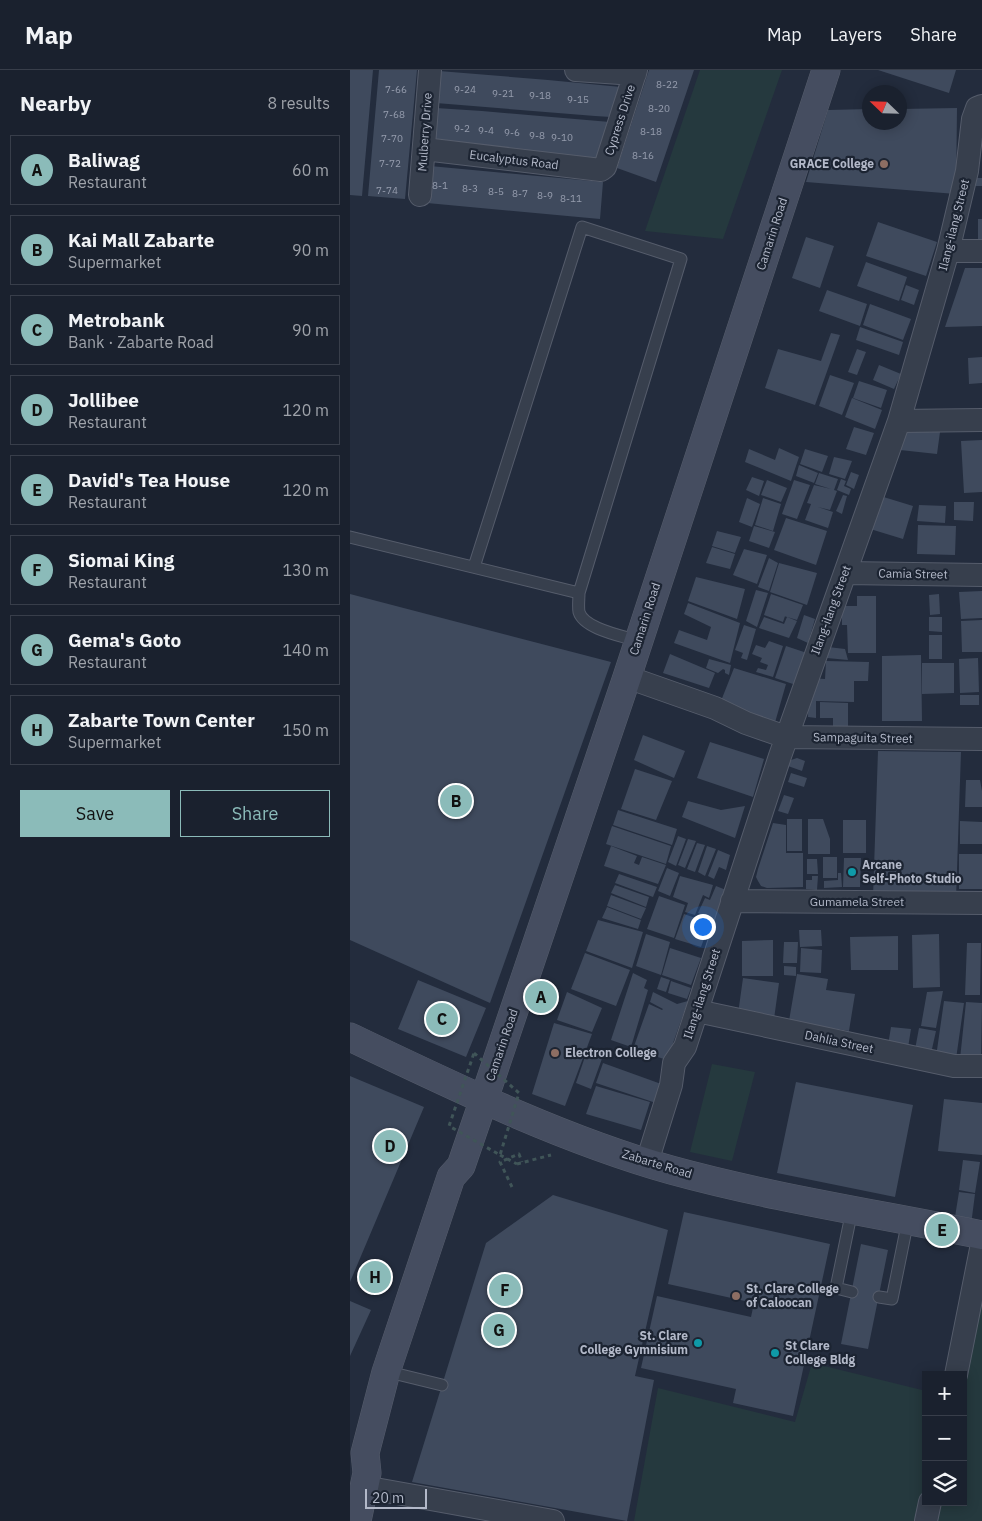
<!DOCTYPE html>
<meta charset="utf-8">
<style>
body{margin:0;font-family:"IBM Plex Sans",sans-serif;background:#272e3a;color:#f1f3f6}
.controls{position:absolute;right:15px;bottom:15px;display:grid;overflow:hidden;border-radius:0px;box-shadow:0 2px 12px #0003}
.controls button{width:45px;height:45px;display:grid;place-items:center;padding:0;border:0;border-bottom:1px solid #383e4a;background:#1a212e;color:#f1f3f6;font:25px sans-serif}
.compass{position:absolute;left:512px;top:15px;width:45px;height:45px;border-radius:50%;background:#1a212e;box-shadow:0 2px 12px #0003;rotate:293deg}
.scale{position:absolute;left:15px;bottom:12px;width:62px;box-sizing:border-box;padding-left:5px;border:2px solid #b3b9c9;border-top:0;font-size:14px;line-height:18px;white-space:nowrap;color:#b3b9c9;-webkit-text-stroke:4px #1c2432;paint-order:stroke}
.you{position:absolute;left:352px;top:856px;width:18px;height:18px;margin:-12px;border:4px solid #fff;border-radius:50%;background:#1a73e8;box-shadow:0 0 0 8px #1a73e833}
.badge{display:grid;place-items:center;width:32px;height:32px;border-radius:50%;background:#8bbbb9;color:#111;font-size:16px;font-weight:700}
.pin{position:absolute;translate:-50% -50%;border:2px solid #fff;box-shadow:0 1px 5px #0006}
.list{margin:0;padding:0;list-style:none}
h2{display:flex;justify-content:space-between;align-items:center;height:65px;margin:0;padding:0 20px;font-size:21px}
h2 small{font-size:16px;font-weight:400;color:#9fa3aa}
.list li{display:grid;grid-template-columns:32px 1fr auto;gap:15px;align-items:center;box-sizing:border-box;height:70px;margin:0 10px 10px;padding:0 10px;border:1px solid #383e4a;border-radius:0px}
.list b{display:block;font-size:19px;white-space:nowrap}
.list p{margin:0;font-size:16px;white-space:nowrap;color:#9fa3aa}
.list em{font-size:16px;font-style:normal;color:#9fa3aa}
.actions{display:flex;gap:10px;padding:15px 20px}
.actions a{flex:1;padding:11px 0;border:1px solid #8bbbb9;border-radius:0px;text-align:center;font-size:18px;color:#8bbbb9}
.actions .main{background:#8bbbb9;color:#111}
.icon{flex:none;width:28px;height:28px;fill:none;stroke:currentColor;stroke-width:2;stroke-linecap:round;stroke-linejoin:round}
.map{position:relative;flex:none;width:632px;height:1451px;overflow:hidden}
header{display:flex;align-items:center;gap:30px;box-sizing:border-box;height:70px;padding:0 25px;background:#1a212e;border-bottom:1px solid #383e4a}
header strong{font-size:24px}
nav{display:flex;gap:28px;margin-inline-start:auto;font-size:18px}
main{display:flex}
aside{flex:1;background:#1a212e}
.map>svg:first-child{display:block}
.green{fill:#25393e}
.building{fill:#3f4a5d}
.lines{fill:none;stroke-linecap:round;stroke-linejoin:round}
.lane-casing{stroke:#555c6b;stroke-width:13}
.street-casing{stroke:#555c6b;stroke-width:24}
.secondary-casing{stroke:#555c6b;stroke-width:29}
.path{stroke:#405558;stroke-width:3;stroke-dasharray:4 4;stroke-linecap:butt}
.lane{stroke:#373f4d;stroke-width:11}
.street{stroke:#373f4d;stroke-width:22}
.secondary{stroke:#454d60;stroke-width:28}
.path-bridge{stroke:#405558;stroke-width:3;stroke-dasharray:4 4;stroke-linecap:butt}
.education-dot{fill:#8d6e63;stroke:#1c2432;stroke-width:2}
.culture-dot{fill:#0f9aa8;stroke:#1c2432;stroke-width:2}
.labels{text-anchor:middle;stroke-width:4.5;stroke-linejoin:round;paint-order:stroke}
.number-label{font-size:10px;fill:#969dae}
.street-label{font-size:12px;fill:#b3b9c9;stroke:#1c2432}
.poi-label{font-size:12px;font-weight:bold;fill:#b3b9c9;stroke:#1c2432;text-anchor:start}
</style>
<header>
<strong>Map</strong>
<nav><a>Map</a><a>Layers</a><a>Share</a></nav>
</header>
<main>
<aside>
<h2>Nearby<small>8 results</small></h2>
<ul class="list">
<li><span class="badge">A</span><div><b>Baliwag</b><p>Restaurant</p></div><em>60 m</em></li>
<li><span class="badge">B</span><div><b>Kai Mall Zabarte</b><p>Supermarket</p></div><em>90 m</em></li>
<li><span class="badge">C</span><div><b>Metrobank</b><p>Bank · Zabarte Road</p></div><em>90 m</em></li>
<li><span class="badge">D</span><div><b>Jollibee</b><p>Restaurant</p></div><em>120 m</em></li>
<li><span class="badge">E</span><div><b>David's Tea House</b><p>Restaurant</p></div><em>120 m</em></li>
<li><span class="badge">F</span><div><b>Siomai King</b><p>Restaurant</p></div><em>130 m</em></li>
<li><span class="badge">G</span><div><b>Gema's Goto</b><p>Restaurant</p></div><em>140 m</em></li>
<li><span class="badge">H</span><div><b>Zabarte Town Center</b><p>Supermarket</p></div><em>150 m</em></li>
</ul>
<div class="actions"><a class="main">Save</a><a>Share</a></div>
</aside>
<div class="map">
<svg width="632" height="1451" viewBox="0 0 632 1451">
<rect width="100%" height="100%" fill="#232c3d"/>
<!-- green -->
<path class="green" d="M 350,0 L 432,0 L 373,169 L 295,161 Z
M 362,994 L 405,1002 L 382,1091 L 340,1082 Z
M 632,1186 L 632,1451 L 284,1451 L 308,1318 L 445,1352 L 462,1293 L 576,1321 L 576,1432 L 613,1432 L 613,1305 Z"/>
<!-- building -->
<path class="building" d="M 0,0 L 23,0 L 12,126 L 0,125 Z
M 29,0 L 67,0 L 55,129 L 18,126 Z
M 299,0 L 344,0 L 306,112 L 267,98 Z
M 528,0 L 606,0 L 599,23 Z
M 89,1 L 198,10 L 271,17 L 261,47 L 245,46 L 86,33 Z
M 86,38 L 132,41 L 260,52 L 248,88 L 229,87 L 83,74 Z
M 607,38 L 606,124 L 456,112 L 478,40 L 520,39 L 520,52 L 550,52 L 550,39 Z
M 80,96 L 253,112 L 250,149 L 77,133 Z
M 626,108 L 632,108 L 632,116 L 626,116 Z
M 628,149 L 632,149 L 632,175 L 628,175 Z
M 528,152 L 587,172 L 576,206 L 516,186 Z
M 456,167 L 484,176 L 470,218 L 442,208 Z
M 516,192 L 557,207 L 549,231 L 507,216 Z
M 615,198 L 632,198 L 632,256 L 595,257 Z
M 556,215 L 569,220 L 564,235 L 551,230 Z
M 477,220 L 517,234 L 510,256 L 469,241 Z
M 520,234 L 561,249 L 553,270 L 513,255 Z
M 510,257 L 553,272 L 549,285 L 506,270 Z
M 481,263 L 490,265 L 465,335 L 415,318 L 428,279 L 471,291 Z
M 507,279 L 516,282 L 507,305 L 498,302 Z
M 632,287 L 632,313 L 619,314 L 618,288 Z
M 529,295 L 551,304 L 544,319 L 523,310 Z
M 480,305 L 504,313 L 492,345 L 469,336 Z
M 509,311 L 537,320 L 531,338 L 503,328 Z
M 502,328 L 532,340 L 525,359 L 495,347 Z
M 504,357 L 524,363 L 516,385 L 496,379 Z
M 553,358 L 590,362 L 587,384 L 550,380 Z
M 632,370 L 632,422 L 614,423 L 611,371 Z
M 429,378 L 449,387 L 441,411 L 395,392 L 399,379 L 425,390 Z
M 455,379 L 478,386 L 472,402 L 450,394 Z
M 484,387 L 502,391 L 495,409 L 479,404 Z
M 449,395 L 468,403 L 464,413 L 446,406 Z
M 501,402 L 509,405 L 504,419 L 496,415 Z
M 469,403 L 488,409 L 484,420 L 487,421 L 480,440 L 468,437 L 483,442 L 478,458 L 455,450 L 461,434 L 457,433 L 464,415 L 481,419 L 465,414 Z
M 402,407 L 414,411 L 409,426 L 396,420 Z
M 491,409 L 496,411 L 494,416 L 501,419 L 499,425 L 487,420 Z
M 417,410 L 437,418 L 431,432 L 411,425 Z
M 444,410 L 460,415 L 447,449 L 432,444 Z
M 493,425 L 497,426 L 492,444 L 486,441 Z
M 527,425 L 563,436 L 553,469 L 517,458 Z
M 397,428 L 410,434 L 402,457 L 389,452 Z
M 413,428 L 431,434 L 423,461 L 405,455 Z
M 604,432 L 624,432 L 623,451 L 604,450 Z
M 569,435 L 596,436 L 595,453 L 567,451 Z
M 436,448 L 477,461 L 466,495 L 424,480 Z
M 568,455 L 606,456 L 605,485 L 567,484 Z
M 404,456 L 425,462 L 419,478 L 399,471 Z
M 367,461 L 391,467 L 385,483 L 362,476 Z
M 362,477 L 385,484 L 380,499 L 356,493 Z
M 394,479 L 417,485 L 407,514 L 383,505 Z
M 419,488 L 428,493 L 419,521 L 408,517 Z
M 429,493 L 467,503 L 457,535 L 420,522 Z
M 346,507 L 395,519 L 387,549 L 338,531 Z
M 406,520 L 418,523 L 407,557 L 396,551 Z
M 632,521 L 632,548 L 611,549 L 609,522 Z
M 0,524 L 261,592 L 140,933 L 0,870 Z
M 421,524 L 453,535 L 447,550 L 434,546 L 435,546 L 433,552 L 414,545 Z
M 589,524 L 590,544 L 580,545 L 579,525 Z
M 507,526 L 526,526 L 526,583 L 498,583 L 497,555 L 492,555 L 492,536 L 507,536 Z
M 338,533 L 390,553 L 380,593 L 324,573 L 329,560 L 357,570 L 361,557 L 334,544 Z
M 454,545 L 465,549 L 458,573 L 447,568 Z
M 414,547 L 434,554 L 437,547 L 447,551 L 439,568 L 409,558 Z
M 579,547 L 592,547 L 592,562 L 579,561 Z
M 632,550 L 632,582 L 612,582 L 611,551 Z
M 394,555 L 406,559 L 397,590 L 391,588 L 393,583 L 385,580 Z
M 579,565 L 592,565 L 592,589 L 579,589 Z
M 419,571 L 433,576 L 423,607 L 406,602 L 408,598 L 416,600 L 418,595 L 410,592 L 412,588 L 402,584 L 406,575 L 415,578 Z
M 436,576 L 457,583 L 446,615 L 425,608 Z
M 478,577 L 495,579 L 498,590 L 477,588 Z
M 320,584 L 365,603 L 359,618 L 313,603 Z
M 571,585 L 572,651 L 532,651 L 532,586 Z
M 628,588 L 629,622 L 610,623 L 609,589 Z
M 359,589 L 381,595 L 379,605 L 375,603 L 375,600 L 373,599 L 368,603 L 356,598 Z
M 476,591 L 519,592 L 518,611 L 504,611 L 504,632 L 466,631 L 466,648 L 458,647 L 459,608 L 475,609 Z
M 572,593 L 604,593 L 604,623 L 572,624 Z
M 384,598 L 436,614 L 424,656 L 369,636 Z
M 610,625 L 629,625 L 629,635 L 610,635 Z
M 470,632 L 498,633 L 498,657 L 483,656 L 483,648 L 470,648 Z
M 293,665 L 335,681 L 324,708 L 284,690 Z
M 360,672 L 414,689 L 403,727 L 347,708 Z
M 528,681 L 611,682 L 606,829 L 523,827 Z
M 447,688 L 455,691 L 452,701 L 438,696 L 441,690 Z
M 285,699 L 322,711 L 306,750 L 271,739 Z
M 441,703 L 457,708 L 454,717 L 438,712 Z
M 616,710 L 630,710 L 632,721 L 632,737 L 615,737 Z
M 434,725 L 444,728 L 438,744 L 428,741 Z
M 338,731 L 371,740 L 395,736 L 385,768 L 332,747 Z
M 268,740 L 327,759 L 322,775 L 263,755 Z
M 437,749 L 452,749 L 452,781 L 437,781 Z
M 458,749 L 473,749 L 480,769 L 480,784 L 458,784 Z
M 493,750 L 516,750 L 516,783 L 493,783 Z
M 610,751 L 632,752 L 632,774 L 610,774 Z
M 423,753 L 436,755 L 436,783 L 453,783 L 453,817 L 417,818 L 411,816 L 408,811 L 406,807 L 408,799 Z
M 262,756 L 321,776 L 316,794 L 256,774 Z
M 328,766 L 336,769 L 326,796 L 318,792 Z
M 338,769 L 346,771 L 335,798 L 328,795 Z
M 347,773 L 355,775 L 345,802 L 337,799 Z
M 261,776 L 287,786 L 284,793 L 289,795 L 292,787 L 316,795 L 308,814 L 254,796 Z
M 357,776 L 366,779 L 355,806 L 348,802 Z
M 368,780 L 380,785 L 376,800 L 369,797 L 364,809 L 358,806 Z
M 609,784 L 632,784 L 632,819 L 609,819 Z
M 473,787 L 487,787 L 487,808 L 473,808 Z
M 494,788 L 511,788 L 510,817 L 493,817 Z
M 457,789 L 467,789 L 468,804 L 457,804 Z
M 317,798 L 329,803 L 320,826 L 308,821 Z
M 488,803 L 491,803 L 492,817 L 474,818 L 474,811 L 488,810 Z
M 269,804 L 307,817 L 303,827 L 265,813 Z
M 330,806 L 363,815 L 359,828 L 353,825 L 345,845 L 335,842 L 338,833 L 323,827 Z
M 462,806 L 468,806 L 467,820 L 456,819 L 456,810 L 462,810 Z
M 265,815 L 299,827 L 296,837 L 261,823 Z
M 366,816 L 376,820 L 365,851 L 348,843 L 355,828 L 360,830 Z
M 261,825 L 296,838 L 291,849 L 257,836 Z
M 309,826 L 335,835 L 324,868 L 297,859 Z
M 257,837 L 291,850 L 288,859 L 252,848 Z
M 334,844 L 360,853 L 351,877 L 325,869 Z
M 248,850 L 293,862 L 282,898 L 236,881 Z
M 449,860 L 471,860 L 472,876 L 450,877 Z
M 296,864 L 320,872 L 311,905 L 286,896 Z
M 589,864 L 590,917 L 563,918 L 562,865 Z
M 548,866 L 548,900 L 501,900 L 500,867 Z
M 423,870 L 423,906 L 392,906 L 392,871 Z
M 434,872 L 448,872 L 447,893 L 433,893 Z
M 617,873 L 631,873 L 630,925 L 615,925 Z
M 320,878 L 351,888 L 341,915 L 312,905 Z
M 451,878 L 472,880 L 471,903 L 450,902 Z
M 235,883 L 280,900 L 266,936 L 221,919 Z
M 434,896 L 446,897 L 446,906 L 434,905 Z
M 283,903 L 297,910 L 294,918 L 298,920 L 281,977 L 261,970 Z
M 447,904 L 478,909 L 476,920 L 505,924 L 499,961 L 439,951 Z
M 311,907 L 320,910 L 316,922 L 307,919 Z
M 393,908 L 429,913 L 424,949 L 388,944 Z
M 68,910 L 136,938 L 116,987 L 48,959 Z
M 321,911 L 341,918 L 337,929 L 318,923 Z
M 593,921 L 586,958 L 571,956 L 577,922 Z
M 217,922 L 252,938 L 242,962 L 207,950 Z
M 303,922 L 327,934 L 338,931 L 317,990 L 283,979 L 299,934 L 312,940 L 313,939 L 300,932 Z
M 594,931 L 614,933 L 606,989 L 586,987 Z
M 616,932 L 632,933 L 631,991 L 610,989 Z
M 204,953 L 242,964 L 215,1036 L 182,1024 Z
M 541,957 L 561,959 L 557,984 L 537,981 Z
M 569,958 L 586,961 L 580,988 L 564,985 Z
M 238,978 L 254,983 L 241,1019 L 226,1013 Z
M 253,993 L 314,1015 L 306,1033 L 246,1013 Z
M 0,1006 L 74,1037 L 0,1212 Z
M 446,1012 L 563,1035 L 545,1127 L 427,1103 Z
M 246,1016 L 300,1032 L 291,1060 L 236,1044 Z
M 594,1029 L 632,1033 L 632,1085 L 588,1081 Z
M 613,1090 L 630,1092 L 625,1123 L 609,1120 Z
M 609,1122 L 625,1124 L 621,1155 L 604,1153 Z
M 203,1125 L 318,1160 L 285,1306 L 304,1310 L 277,1451 L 62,1412 L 136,1173 Z
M 334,1142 L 480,1174 L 443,1346 L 383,1333 L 386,1319 L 291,1298 L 307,1226 L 401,1247 L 404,1233 L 318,1214 Z
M 511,1174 L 538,1180 L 518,1279 L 491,1274 Z
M 0,1231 L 21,1240 L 0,1286 Z"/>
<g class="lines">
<!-- lane casing -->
<g class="lane-casing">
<path id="lane" d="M 0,467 L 229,523
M 124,497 L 232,157 L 331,189 L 229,523 C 229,529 228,536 229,542 C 234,559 273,566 288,571
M 502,1222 L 486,1218 L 502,1140
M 529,1227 L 542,1229 L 558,1150
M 47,1304 L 92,1315"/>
</g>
<!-- street casing -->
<g class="street-casing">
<path id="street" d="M 226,0 L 285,4
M 74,79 L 251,100 L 255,97 L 286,0
M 70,125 L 80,0
M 598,181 L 632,181
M 549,351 L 632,350
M 495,503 L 632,505
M 277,607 L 365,638 L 396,653 L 436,667 L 632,669
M 382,831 L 632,833
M 347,941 L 604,996 L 632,996
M 297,1092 L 321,1015 L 324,993 L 335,977 L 430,686 L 549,351 L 598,181 L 617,101 L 623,49 L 627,38 L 632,36
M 606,1305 L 632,1174
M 14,1417 L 203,1451
M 576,1451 L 580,1432"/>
</g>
<!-- secondary casing -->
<g class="secondary-casing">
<path id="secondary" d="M 0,967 C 103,1016 211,1069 321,1100 C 423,1128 529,1144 632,1165
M 7,1451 L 17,1403 L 15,1383 L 36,1302 L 101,1107 L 111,1096 L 134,1029 L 277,607 L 476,0"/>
</g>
<!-- path -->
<path class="path" d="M 167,1094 L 201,1085
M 162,1117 L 150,1092 L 169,1084 L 172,1092"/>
<!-- lane -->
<use href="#lane" class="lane"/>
<!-- street -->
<use href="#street" class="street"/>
<!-- secondary -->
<use href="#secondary" class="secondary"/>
<!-- path-bridge -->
<path class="path-bridge" d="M 124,983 L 169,1023 L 150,1085 L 99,1056 Z
M 150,1085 L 167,1094"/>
</g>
<!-- markers -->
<g class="education-dot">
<circle cx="534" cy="94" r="5"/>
<circle cx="205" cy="983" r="5"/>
<circle cx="386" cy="1226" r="5"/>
</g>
<g class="culture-dot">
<circle cx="502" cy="802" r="5"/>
<circle cx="348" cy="1273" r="5"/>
<circle cx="425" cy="1283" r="5"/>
</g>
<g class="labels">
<!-- number labels -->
<g class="number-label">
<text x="317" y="18">8-22</text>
<text x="46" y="23">7-66</text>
<text x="115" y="23">9-24</text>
<text x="153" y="27">9-21</text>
<text x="190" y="29">9-18</text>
<text x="228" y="33">9-15</text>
<text x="309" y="42">8-20</text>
<text x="44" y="48">7-68</text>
<text x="112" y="62">9-2</text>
<text x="136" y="64">9-4</text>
<text x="301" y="65">8-18</text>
<text x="162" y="66">9-6</text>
<text x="187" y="69">9-8</text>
<text x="212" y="71">9-10</text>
<text x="42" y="72">7-70</text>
<text x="293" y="89">8-16</text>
<text x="40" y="97">7-72</text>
<text x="90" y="119">8-1</text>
<text x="120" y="122">8-3</text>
<text x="37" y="124">7-74</text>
<text x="146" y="125">8-5</text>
<text x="170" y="127">8-7</text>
<text x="195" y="129">8-9</text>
<text x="221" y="132">8-11</text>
</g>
<!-- street labels -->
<g class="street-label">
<text transform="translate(270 50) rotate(-72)" y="4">Cypress Drive</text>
<text transform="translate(75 62) rotate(-86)" y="4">Mulberry Drive</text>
<text transform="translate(164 90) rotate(7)" y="4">Eucalyptus Road</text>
<text transform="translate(604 155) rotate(-76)" y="4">Ilang-ilang Street</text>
<text transform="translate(422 164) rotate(-72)" y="4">Camarin Road</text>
<text transform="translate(563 504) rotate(1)" y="4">Camia Street</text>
<text transform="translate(481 540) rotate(-70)" y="4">Ilang-ilang Street</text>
<text transform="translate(295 549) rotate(-72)" y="4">Camarin Road</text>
<text transform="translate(513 668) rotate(1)" y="4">Sampaguita Street</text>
<text x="507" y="836">Gumamela Street</text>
<text transform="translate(352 924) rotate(-72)" y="4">Ilang-ilang Street</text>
<text transform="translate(489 972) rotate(12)" y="4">Dahlia Street</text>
<text transform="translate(152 975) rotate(-71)" y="4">Camarin Road</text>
<text transform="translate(307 1094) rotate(17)" y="4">Zabarte Road</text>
</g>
<!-- poi labels -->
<g class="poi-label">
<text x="524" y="98" text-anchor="end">GRACE College</text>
<text x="512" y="799">Arcane<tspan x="512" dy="14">Self-Photo Studio</tspan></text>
<text x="215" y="987">Electron College</text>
<text x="396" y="1223">St. Clare College<tspan x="396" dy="14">of Caloocan</tspan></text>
<text x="338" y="1270" text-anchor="end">St. Clare<tspan x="338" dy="14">College Gymnisium</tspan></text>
<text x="435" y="1280">St Clare<tspan x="435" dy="14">College Bldg</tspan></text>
</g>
</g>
</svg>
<div class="controls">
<button>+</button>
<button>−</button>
<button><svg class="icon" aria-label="layers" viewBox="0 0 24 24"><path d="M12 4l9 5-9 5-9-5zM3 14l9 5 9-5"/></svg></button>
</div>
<svg class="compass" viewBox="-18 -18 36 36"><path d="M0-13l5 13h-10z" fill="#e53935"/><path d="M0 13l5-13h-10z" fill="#9fa3aa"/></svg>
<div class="scale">20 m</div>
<div class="you"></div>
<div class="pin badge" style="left:191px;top:927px">A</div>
<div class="pin badge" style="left:106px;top:731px">B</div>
<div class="pin badge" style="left:92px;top:949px">C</div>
<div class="pin badge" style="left:40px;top:1076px">D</div>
<div class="pin badge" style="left:592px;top:1160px">E</div>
<div class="pin badge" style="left:155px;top:1220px">F</div>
<div class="pin badge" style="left:149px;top:1260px">G</div>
<div class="pin badge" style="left:25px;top:1207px">H</div>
</div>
</main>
